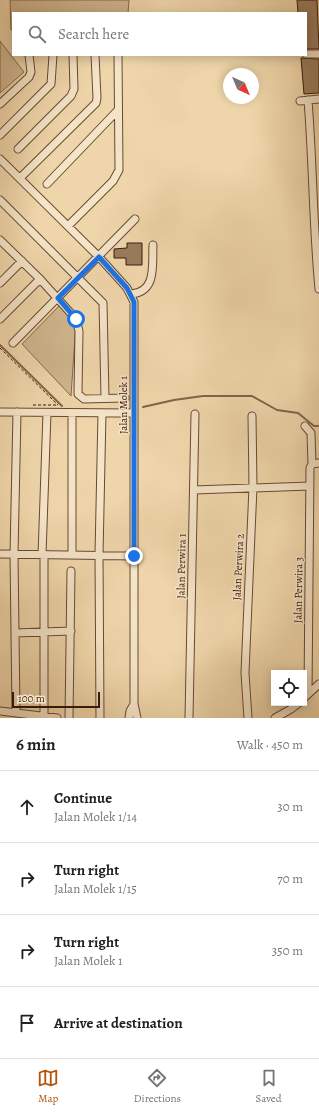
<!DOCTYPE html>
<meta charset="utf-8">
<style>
body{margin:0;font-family:Alegreya,serif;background:#f2f2f2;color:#202124}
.controls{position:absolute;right:12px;bottom:12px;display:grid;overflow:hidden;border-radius:0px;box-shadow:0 2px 10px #0003}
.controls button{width:36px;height:36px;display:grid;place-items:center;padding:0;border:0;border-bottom:1px solid #e0e0e0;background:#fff;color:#202124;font:20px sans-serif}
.compass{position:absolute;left:223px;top:68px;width:36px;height:36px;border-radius:50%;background:#fff;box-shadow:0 2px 10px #0003;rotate:136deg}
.scale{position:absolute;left:12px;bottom:10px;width:88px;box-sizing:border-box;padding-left:4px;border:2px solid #3b1a0a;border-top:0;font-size:11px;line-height:14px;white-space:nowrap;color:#3b1a0a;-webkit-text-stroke:3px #f5e4c8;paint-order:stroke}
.stop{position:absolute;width:12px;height:12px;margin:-9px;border:3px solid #1a73e8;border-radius:50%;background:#fff}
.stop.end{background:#1a73e8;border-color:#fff;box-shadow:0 1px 4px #0008}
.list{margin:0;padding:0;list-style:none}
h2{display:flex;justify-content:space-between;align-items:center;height:52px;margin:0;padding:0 16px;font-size:17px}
h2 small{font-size:13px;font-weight:400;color:#757577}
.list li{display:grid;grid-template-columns:26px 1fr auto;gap:12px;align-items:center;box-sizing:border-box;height:72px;padding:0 16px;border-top:1px solid #e0e0e0}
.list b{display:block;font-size:15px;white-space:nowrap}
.list p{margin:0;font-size:13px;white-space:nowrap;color:#757577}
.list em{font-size:13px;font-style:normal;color:#757577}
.icon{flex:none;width:22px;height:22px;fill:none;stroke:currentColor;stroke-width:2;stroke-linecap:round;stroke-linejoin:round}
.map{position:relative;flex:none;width:319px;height:718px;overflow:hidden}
.search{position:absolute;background:#fff;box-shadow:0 2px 10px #0003;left:12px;right:12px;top:12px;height:44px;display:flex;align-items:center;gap:10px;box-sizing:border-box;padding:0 14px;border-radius:0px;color:#757577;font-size:15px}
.sheet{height:340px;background:#fff}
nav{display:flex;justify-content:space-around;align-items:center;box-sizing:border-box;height:56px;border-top:1px solid #e0e0e0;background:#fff;font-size:11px;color:#757577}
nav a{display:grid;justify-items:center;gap:2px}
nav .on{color:#b45309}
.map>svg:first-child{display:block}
.green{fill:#d0b68f;stroke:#86684c}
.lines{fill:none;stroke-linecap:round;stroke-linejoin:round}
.stream{stroke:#82644a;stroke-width:2}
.building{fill:#997c5d;stroke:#3b1a0a}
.minor-casing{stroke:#684932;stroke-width:9}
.path{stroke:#3b1a0a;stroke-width:1;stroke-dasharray:3 2;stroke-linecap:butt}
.minor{stroke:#f5e4c8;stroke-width:7}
.route{stroke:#1a73e8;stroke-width:5}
.labels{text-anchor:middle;stroke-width:3;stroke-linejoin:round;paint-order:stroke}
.street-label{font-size:11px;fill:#3b1a0a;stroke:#f5e4c8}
</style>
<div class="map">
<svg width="319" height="718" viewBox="0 0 319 718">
<rect width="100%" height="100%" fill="#efd6aa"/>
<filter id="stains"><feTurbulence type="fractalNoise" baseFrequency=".005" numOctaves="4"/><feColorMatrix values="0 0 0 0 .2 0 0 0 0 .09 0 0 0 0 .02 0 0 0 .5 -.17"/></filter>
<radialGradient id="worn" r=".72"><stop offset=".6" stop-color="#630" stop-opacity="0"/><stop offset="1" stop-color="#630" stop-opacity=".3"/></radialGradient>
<!-- green -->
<path class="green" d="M 10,0 L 129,0 L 128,13 L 13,13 L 13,29 L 11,30 Z
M 0,41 L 24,72 L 0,93 Z
M 59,306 L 76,322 L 71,396 L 22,344 Z"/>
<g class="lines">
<!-- stream -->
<path class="stream" d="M 0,345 L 62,406
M 143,407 L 174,400 L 203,396 L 252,396 L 277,410 L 298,413 L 314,426 L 319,426"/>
</g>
<!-- building -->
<path class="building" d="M 297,0 L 317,0 L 319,49 L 306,49 L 306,13 L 298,13 Z
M 301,58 L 319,59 L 319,93 L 304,94 Z
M 127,243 L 142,243 L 142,265 L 126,265 L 126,258 L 114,258 L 114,249 L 127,248 Z"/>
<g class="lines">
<!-- minor casing -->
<g class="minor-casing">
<path id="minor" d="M 306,54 L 319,54
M 308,100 C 313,163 313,226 319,289
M 300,101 L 319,99
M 0,104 L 29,77 L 31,72 L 29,55
M 0,135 L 51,84 L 53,55
M 18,149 L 71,96 L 74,89 L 73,55
M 0,159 L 99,257 L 127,288 L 134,302 L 134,704 L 137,718
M 20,178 L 96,103 L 97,98 L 95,55
M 47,184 L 118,110
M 0,200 L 103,303 L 105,398
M 68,226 L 113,181 L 119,170 L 118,55
M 0,240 L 40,279 L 76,319 L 79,331 L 78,394 L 84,399 L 125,398
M 0,283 L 22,261
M 132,294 C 157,291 152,265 153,245
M 0,319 L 40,279
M 13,343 L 135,219
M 0,412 L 134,413
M 305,426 L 311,433 L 312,464
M 194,490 L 310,486
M 0,554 L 134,556
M 42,555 L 47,413
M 44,555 L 44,716
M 72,555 L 72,413
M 15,633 L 71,631
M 308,694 L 310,468 L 312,464 L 319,463
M 304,698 L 319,684
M 0,711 L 57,718
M 16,713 L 14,554 L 17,412
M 69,718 L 71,571
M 100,718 L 99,555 L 102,413
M 129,718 L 130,711 L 134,704
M 189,718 L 195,414
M 248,718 L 245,673 L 253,487 L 252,416
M 275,718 L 291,709 L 299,703"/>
</g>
<!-- path -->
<path class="path" d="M 0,348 L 58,405
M 33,405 L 57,405"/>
<!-- minor -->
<use href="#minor" class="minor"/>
</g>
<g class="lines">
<!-- route -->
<path class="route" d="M 76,319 L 58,298 L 99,257 L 127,288 L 134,302 L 134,556"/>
</g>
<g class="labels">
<!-- street labels -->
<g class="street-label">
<text transform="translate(123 405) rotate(-90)" y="4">Jalan Molek 1</text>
<text transform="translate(181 566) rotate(-89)" y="4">Jalan Perwira 1</text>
<text transform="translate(238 567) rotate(-87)" y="4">Jalan Perwira 2</text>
<text transform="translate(298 590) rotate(-89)" y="4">Jalan Perwira 3</text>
</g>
</g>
<rect width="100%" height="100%" filter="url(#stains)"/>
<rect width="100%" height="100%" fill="url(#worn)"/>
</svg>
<div class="controls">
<button><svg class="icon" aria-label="locate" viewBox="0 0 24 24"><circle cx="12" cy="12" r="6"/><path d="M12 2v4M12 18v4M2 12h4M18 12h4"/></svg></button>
</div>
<svg class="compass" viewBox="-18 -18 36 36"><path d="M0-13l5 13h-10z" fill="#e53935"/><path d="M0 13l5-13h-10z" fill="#757577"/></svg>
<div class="scale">100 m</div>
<div class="stop" style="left:76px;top:319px"></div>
<div class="stop end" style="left:134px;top:556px"></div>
<div class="search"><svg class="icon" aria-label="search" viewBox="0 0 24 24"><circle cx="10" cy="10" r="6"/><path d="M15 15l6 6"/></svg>Search here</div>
</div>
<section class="sheet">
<h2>6 min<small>Walk · 450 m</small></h2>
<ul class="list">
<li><svg class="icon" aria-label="ahead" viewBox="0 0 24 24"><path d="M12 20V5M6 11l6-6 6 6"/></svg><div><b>Continue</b><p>Jalan Molek 1/14</p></div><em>30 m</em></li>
<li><svg class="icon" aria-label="right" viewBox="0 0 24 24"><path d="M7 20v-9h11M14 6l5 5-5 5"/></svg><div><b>Turn right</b><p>Jalan Molek 1/15</p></div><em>70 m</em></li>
<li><svg class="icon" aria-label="right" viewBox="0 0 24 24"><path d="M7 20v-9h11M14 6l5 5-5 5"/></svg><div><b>Turn right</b><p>Jalan Molek 1</p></div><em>350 m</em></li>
<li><svg class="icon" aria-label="arrive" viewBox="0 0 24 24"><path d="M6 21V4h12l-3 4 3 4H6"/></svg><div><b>Arrive at destination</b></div></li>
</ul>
</section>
<nav>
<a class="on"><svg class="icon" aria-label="map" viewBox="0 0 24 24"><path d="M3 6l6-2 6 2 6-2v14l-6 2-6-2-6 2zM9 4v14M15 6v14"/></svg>Map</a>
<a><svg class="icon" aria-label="directions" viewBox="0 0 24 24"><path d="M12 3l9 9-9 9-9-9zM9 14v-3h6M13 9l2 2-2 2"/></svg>Directions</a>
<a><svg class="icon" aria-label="saved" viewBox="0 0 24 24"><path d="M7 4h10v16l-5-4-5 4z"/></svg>Saved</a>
</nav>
